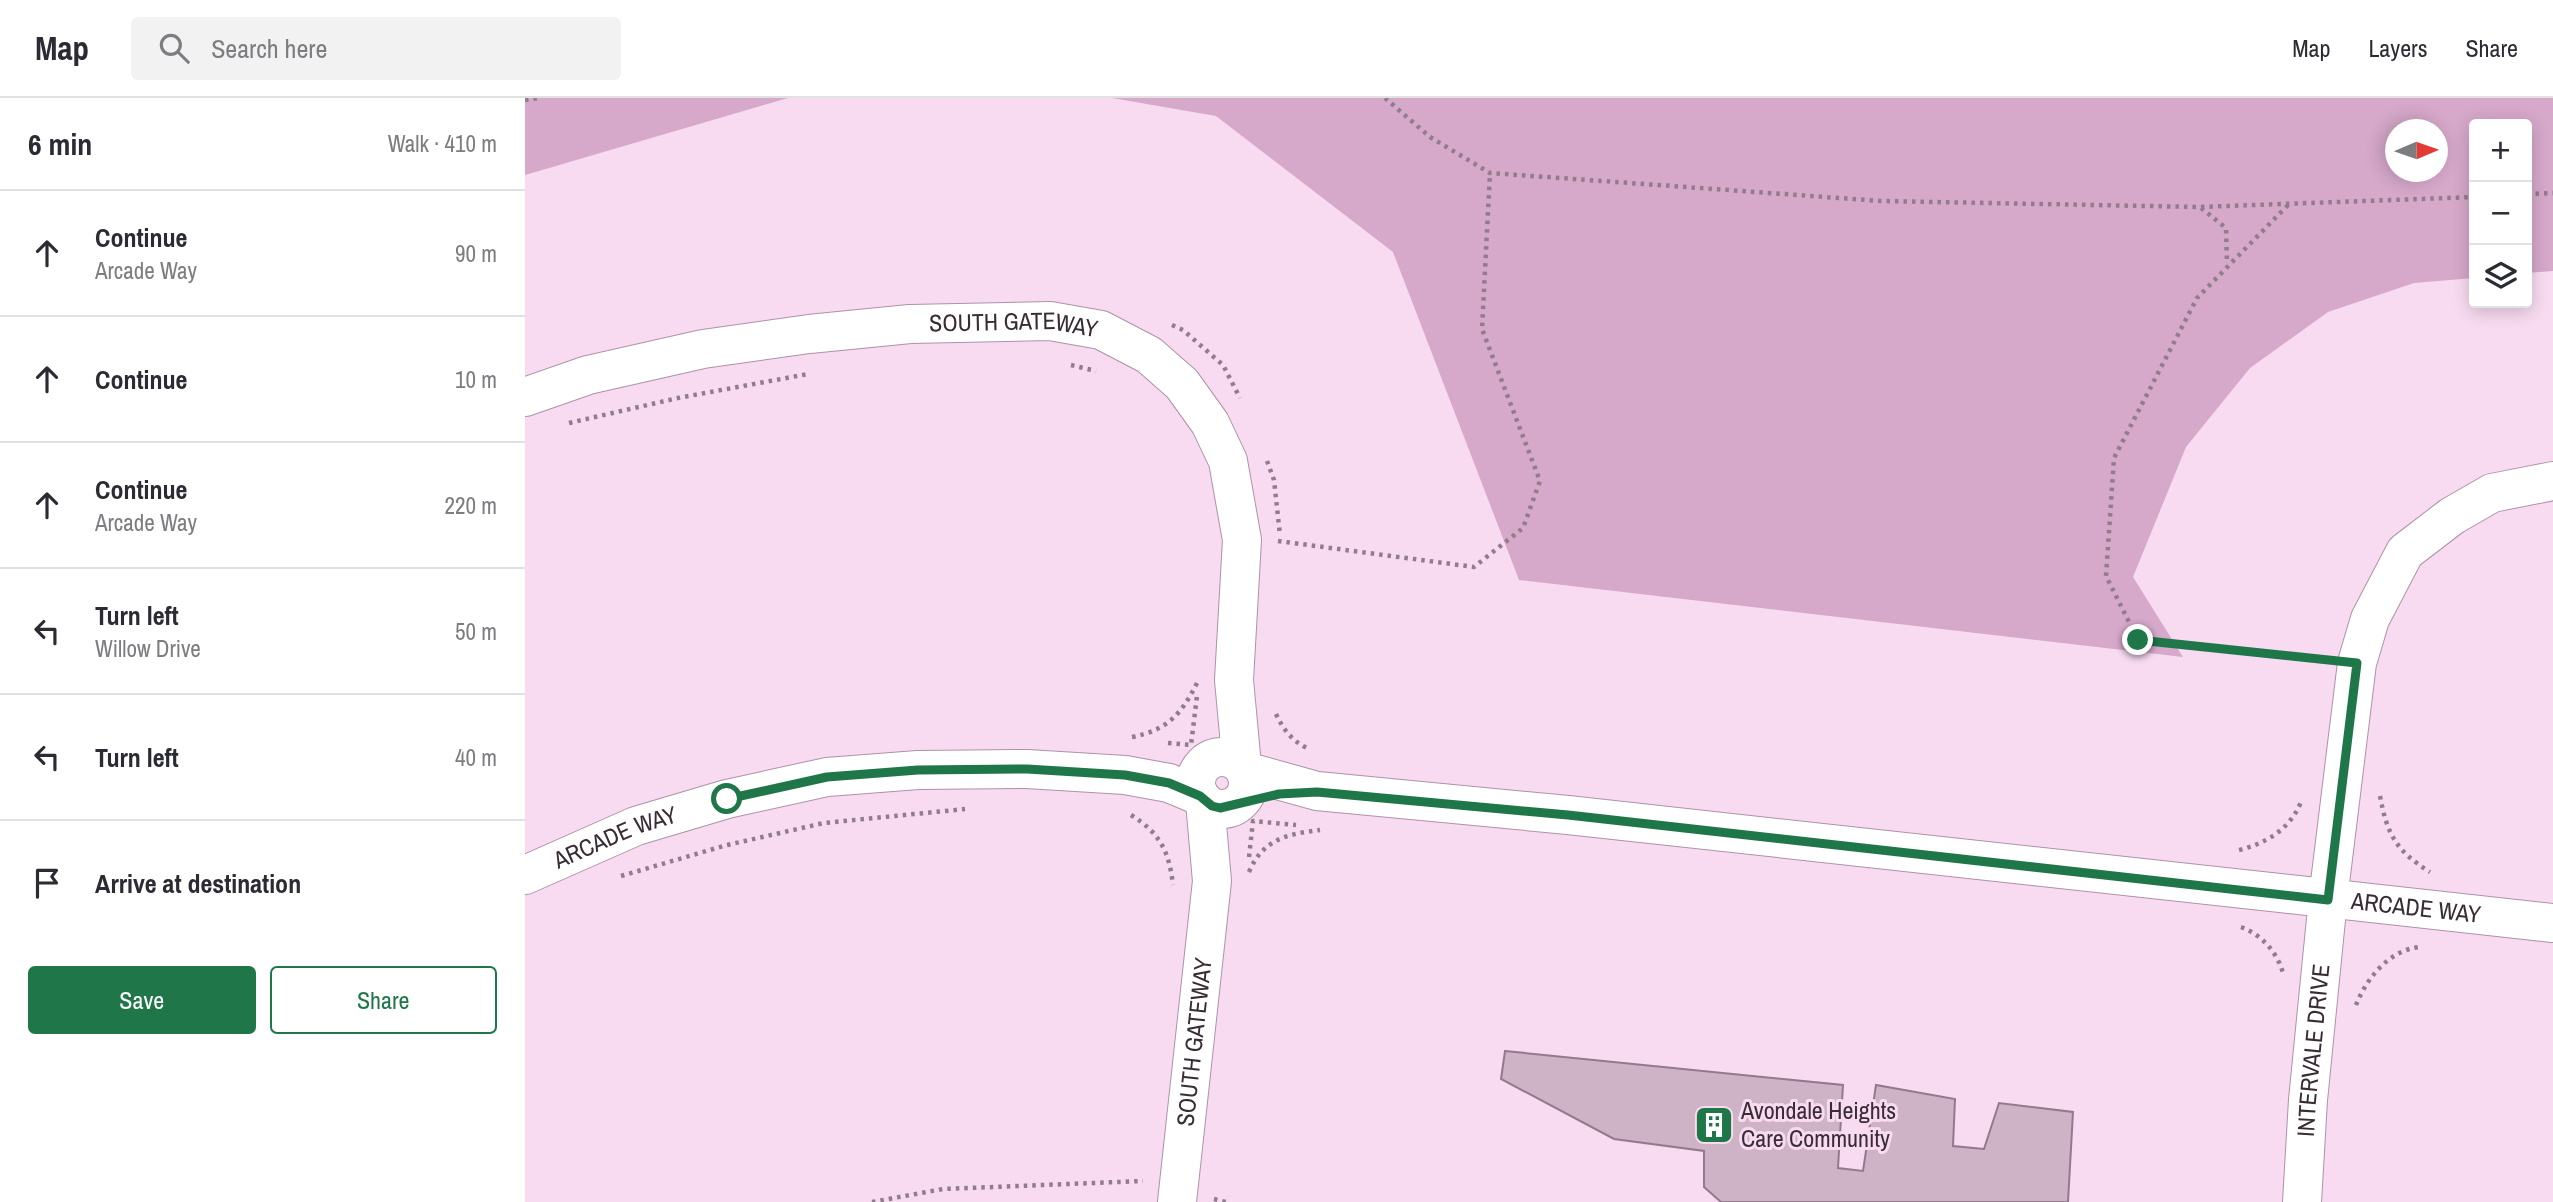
<!DOCTYPE html>
<meta charset="utf-8">
<style>
body{margin:0;font-family:"Archivo Narrow",sans-serif;background:#f2f2f3;color:#2b2b33}
.controls{position:absolute;right:21px;top:21px;display:grid;overflow:hidden;border-radius:7px;box-shadow:0 4px 18px #0003}
.controls button{width:63px;height:63px;display:grid;place-items:center;padding:0;border:0;border-bottom:2px solid #e1e1e2;background:#fff;color:#2b2b33;font:35px sans-serif}
.compass{position:absolute;left:1860px;top:21px;width:63px;height:63px;border-radius:50%;background:#fff;box-shadow:0 4px 18px #0003;rotate:88deg}
.stop{position:absolute;width:21px;height:21px;margin:-16px;border:5px solid #1f7649;border-radius:50%;background:#fff}
.stop.end{background:#1f7649;border-color:#fff;box-shadow:0 2px 7px #0008}
.list{margin:0;padding:0;list-style:none}
h2{display:flex;justify-content:space-between;align-items:center;height:91px;margin:0;padding:0 28px;font-size:30px}
h2 small{font-size:23px;font-weight:400;color:#7c7c81}
.list li{display:grid;grid-template-columns:46px 1fr auto;gap:21px;align-items:center;box-sizing:border-box;height:126px;padding:0 28px;border-top:2px solid #e1e1e2}
.list b{display:block;font-size:26px;white-space:nowrap}
.list p{margin:0;font-size:23px;white-space:nowrap;color:#7c7c81}
.list em{font-size:23px;font-style:normal;color:#7c7c81}
.actions{display:flex;gap:14px;padding:21px 28px}
.actions a{flex:1;padding:16px 0;border:2px solid #1f7649;border-radius:7px;text-align:center;font-size:24px;color:#1f7649}
.actions .main{background:#1f7649;color:#fff}
.icon{flex:none;width:38px;height:38px;fill:none;stroke:currentColor;stroke-width:2;stroke-linecap:round;stroke-linejoin:round}
.map{position:relative;flex:none;width:2028px;height:1104px;overflow:hidden}
header{display:flex;align-items:center;gap:42px;box-sizing:border-box;height:98px;padding:0 35px;background:#fff;border-bottom:2px solid #e1e1e2}
header strong{font-size:33px}
nav{display:flex;gap:38px;margin-inline-start:auto;font-size:24px}
.search{width:490px;height:63px;background:#f2f2f3;display:flex;align-items:center;gap:18px;box-sizing:border-box;padding:0 24px;border-radius:7px;color:#7c7c81;font-size:26px}
main{display:flex}
aside{flex:1;background:#fff}
.map>svg:first-child{display:block}
.green{fill:#d6a8ca;fill-rule:evenodd}
.building{fill:#ceb2c6;stroke:#93798c;stroke-width:2}
.lines{fill:none;stroke-linecap:round;stroke-linejoin:round}
.minor-casing{stroke:#ad93a6;stroke-width:40}
.path{stroke:#907d8b;stroke-width:4.5;stroke-dasharray:3.5 5;stroke-linecap:butt}
.minor{stroke:#fff;stroke-width:38}
.route{stroke:#1f7649;stroke-width:9}
.labels{text-anchor:middle;stroke-width:6;stroke-linejoin:round;paint-order:stroke}
.street-label{font-size:24px;fill:#382d35;stroke:#f8dbf0}
.poi-label{font-size:24px;fill:#382d35;stroke:#f8dbf0;text-anchor:start}
</style>
<header>
<strong>Map</strong>
<div class="search"><svg class="icon" aria-label="search" viewBox="0 0 24 24"><circle cx="10" cy="10" r="6"/><path d="M15 15l6 6"/></svg>Search here</div>
<nav><a>Map</a><a>Layers</a><a>Share</a></nav>
</header>
<main>
<aside>
<h2>6 min<small>Walk · 410 m</small></h2>
<ul class="list">
<li><svg class="icon" aria-label="ahead" viewBox="0 0 24 24"><path d="M12 20V5M6 11l6-6 6 6"/></svg><div><b>Continue</b><p>Arcade Way</p></div><em>90 m</em></li>
<li><svg class="icon" aria-label="ahead" viewBox="0 0 24 24"><path d="M12 20V5M6 11l6-6 6 6"/></svg><div><b>Continue</b></div><em>10 m</em></li>
<li><svg class="icon" aria-label="ahead" viewBox="0 0 24 24"><path d="M12 20V5M6 11l6-6 6 6"/></svg><div><b>Continue</b><p>Arcade Way</p></div><em>220 m</em></li>
<li><svg class="icon" aria-label="left" viewBox="0 0 24 24"><path d="M17 20v-9H6M10 6l-5 5 5 5"/></svg><div><b>Turn left</b><p>Willow Drive</p></div><em>50 m</em></li>
<li><svg class="icon" aria-label="left" viewBox="0 0 24 24"><path d="M17 20v-9H6M10 6l-5 5 5 5"/></svg><div><b>Turn left</b></div><em>40 m</em></li>
<li><svg class="icon" aria-label="arrive" viewBox="0 0 24 24"><path d="M6 21V4h12l-3 4 3 4H6"/></svg><div><b>Arrive at destination</b></div></li>
</ul>
<div class="actions"><a class="main">Save</a><a>Share</a></div>
</aside>
<div class="map">
<svg width="2028" height="1104" viewBox="0 0 2028 1104">
<rect width="100%" height="100%" fill="#f8dbf0"/>
<!-- green -->
<path class="green" d="M 0,0 L 263,0 L 0,77 Z
M 587,0 L 2028,0 L 2028,173 L 2002,175 L 2002,26 L 1949,26 L 1949,180 L 1889,185 L 1803,214 L 1725,270 L 1661,349 L 1608,479 L 1658,559 L 994,482 L 868,154 L 691,18 ZM 1870,32 L 1912,32 L 1912,74 L 1870,74 Z"/>
<!-- building -->
<path class="building" d="M 980,953 L 1318,987 L 1313,1070 L 1338,1073 L 1351,987 L 1430,1001 L 1428,1048 L 1459,1051 L 1474,1005 L 1548,1014 L 1543,1104 L 1196,1104 L 1179,1089 L 1179,1053 L 1089,1041 L 976,981 Z"/>
<g class="lines">
<!-- minor casing -->
<g class="minor-casing">
<g id="minor">
<path id="s1" d="M 0,299 L 63,277 L 178,251 L 284,236 L 385,226 L 525,223 L 576,232 L 624,257 L 657,286 L 685,325 L 703,363 L 717,442 L 709,582 L 717,668"/>
<circle cx="697" cy="685" r="26"/>
<path id="s2" d="M 720,673 L 792,693 L 1043,717 L 2028,825"/>
<path id="s3" d="M 0,777 L 111,728 L 202,701 L 302,679 L 393,672 L 502,671 L 600,677 L 644,685 L 675,698"/>
<path id="s4" d="M 652,1104 L 687,783 L 680,704"/>
<path id="s5" d="M 1777,1104 L 1783,1002 L 1803,801 L 1832,565 L 1845,521 L 1880,454 L 1927,418 L 1967,395 L 2028,383"/>
</g>
</g>
<!-- path -->
<path class="path" d="M 860,0 L 905,39 L 965,75 L 1356,103 L 1675,109 L 1949,99
M 0,2 L 14,0
M 2002,96 L 2028,95
M 1763,107 L 1672,200 L 1589,360 L 1581,478 L 1613,542 L 1799,561
M 1676,110 L 1701,130 L 1702,166
M 647,227 L 658,232 L 698,267 L 715,300
M 546,267 L 571,273
M 44,325 L 153,300 L 283,276
M 742,363 L 749,382 L 755,437
M 753,443 L 949,469 L 998,430 L 1015,383 L 957,231 L 965,75
M 751,616 C 758,631 767,643 782,650
M 607,639 C 642,632 656,617 672,585
M 643,645 L 666,647 L 672,598
M 1855,698 C 1862,736 1871,753 1905,774
M 606,717 C 635,735 644,753 648,787
M 1714,752 C 1742,745 1765,731 1776,704
M 724,759 L 728,723 L 771,727
M 724,774 C 738,741 762,736 795,732
M 96,778 L 202,747 L 299,725 L 440,711
M 1716,829 C 1737,837 1752,854 1758,875
M 1831,907 C 1842,880 1863,853 1894,849
M 689,1101 L 701,1104
M 347,1104 L 418,1091 L 618,1083"/>
<!-- minor -->
<use href="#minor" class="minor"/>
</g>
<g class="lines">
<!-- route -->
<path class="route" d="M 202,701 L 302,679 L 393,672 L 502,671 L 600,677 L 644,685 L 675,698 L 687,708 L 695,710 L 754,696 L 792,694 L 1043,717 L 1803,802 L 1832,565 L 1613,542"/>
</g>
<!-- icons -->
<defs>
<g id="building-square" transform="scale(2.0125)"><rect x="-9" y="-9" width="18" height="18" rx="4" fill="#1f7649" stroke="#f8dbf0"/><path d="M-4-6H4V6H1V3H-1V6H-4ZM-2.5-4.3h1.7v1.8h-1.7ZM.8-4.3h1.7v1.8H.8ZM-2.5-1h1.7V.8h-1.7ZM.8-1h1.7V.8H.8Z" fill="#fff"/></g>
</defs>
<g fill-rule="evenodd">
<use href="#building-square" x="1189" y="1027"/>
</g>
<g class="labels">
<!-- street labels -->
<g class="street-label">
<text dy="8" stroke="none"><textPath href="#s1" startOffset="497">SOUTH GATEWAY</textPath></text>
<text dy="8" stroke="none"><textPath href="#s3" startOffset="98">ARCADE WAY</textPath></text>
<text dy="8" stroke="none"><textPath href="#s2" startOffset="1180">ARCADE WAY</textPath></text>
<text dy="8" stroke="none"><textPath href="#s4" startOffset="161">SOUTH GATEWAY</textPath></text>
<text dy="8" stroke="none"><textPath href="#s5" startOffset="152">INTERVALE DRIVE</textPath></text>
</g>
<!-- poi labels -->
<g class="poi-label">
<text x="1216" y="1021">Avondale Heights<tspan x="1216" dy="28">Care Community</tspan></text>
</g>
</g>
</svg>
<div class="controls">
<button>+</button>
<button>−</button>
<button><svg class="icon" aria-label="layers" viewBox="0 0 24 24"><path d="M12 4l9 5-9 5-9-5zM3 14l9 5 9-5"/></svg></button>
</div>
<svg class="compass" viewBox="-18 -18 36 36"><path d="M0-13l5 13h-10z" fill="#e53935"/><path d="M0 13l5-13h-10z" fill="#7c7c81"/></svg>
<div class="stop" style="left:202px;top:701px"></div>
<div class="stop end" style="left:1613px;top:542px"></div>
</div>
</main>
